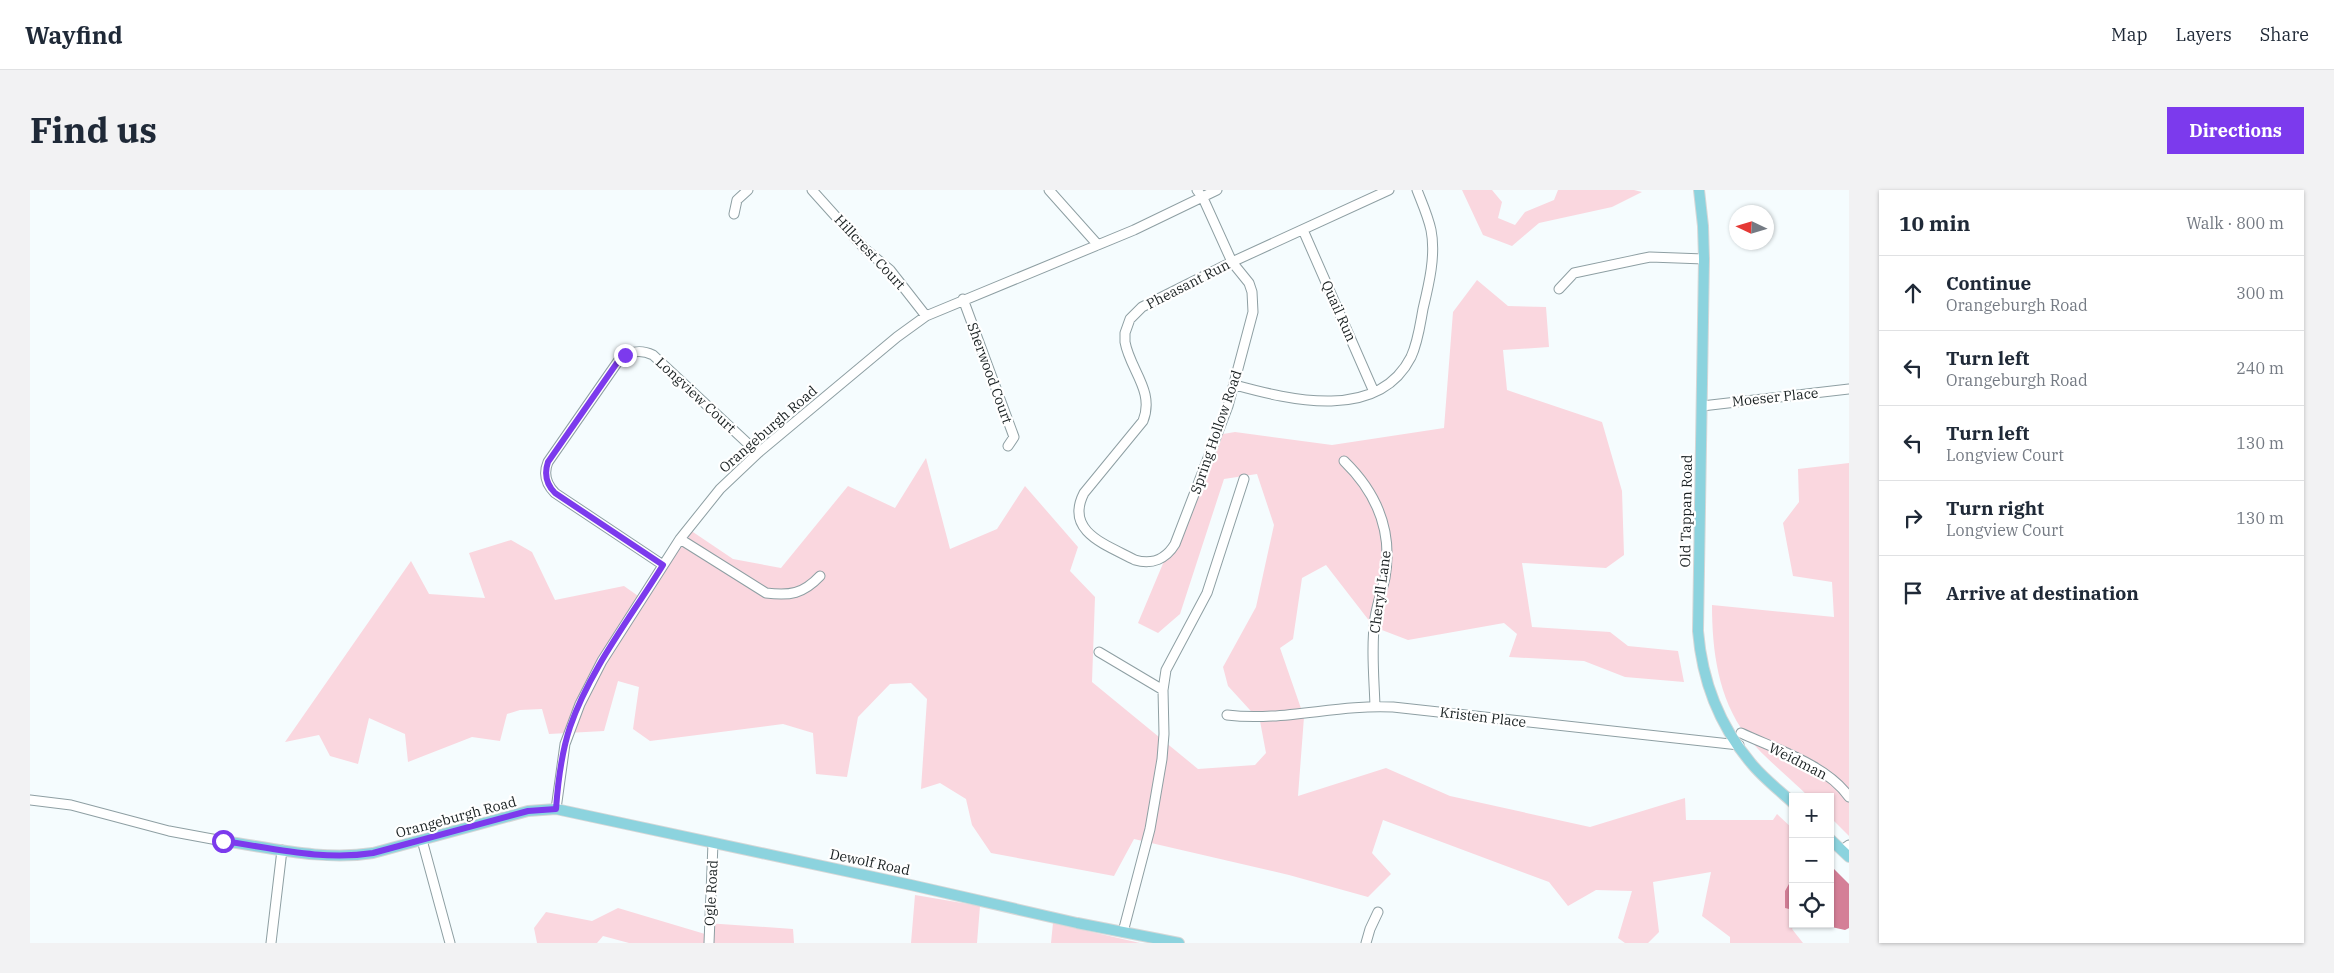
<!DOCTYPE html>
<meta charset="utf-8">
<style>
body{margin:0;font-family:"IBM Plex Serif",serif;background:#f2f2f3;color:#1f2937}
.controls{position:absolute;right:15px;bottom:15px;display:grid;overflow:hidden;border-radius:0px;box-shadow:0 1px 4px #0004}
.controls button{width:45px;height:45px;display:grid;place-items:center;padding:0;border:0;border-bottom:1px solid #e0e1e3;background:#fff;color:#1f2937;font:25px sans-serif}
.compass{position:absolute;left:1699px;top:15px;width:45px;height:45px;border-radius:50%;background:#fff;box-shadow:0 1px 4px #0004;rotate:274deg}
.stop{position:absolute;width:15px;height:15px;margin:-11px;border:4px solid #7c3aed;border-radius:50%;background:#fff}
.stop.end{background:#7c3aed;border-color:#fff;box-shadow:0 1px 5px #0008}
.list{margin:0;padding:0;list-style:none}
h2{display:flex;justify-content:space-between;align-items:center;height:65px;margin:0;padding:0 20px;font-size:21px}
h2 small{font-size:16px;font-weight:400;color:#747a83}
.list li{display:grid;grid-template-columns:32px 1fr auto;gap:15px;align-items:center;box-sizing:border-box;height:75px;padding:0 20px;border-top:1px solid #e0e1e3}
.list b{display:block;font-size:19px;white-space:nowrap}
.list p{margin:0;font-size:16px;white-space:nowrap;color:#747a83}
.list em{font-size:16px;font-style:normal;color:#747a83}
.icon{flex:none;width:28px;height:28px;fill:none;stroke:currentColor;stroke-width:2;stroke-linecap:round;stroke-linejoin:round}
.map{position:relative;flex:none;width:1819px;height:753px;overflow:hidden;border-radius:0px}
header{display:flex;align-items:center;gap:30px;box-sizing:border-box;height:70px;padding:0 25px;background:#fff;border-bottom:1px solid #e0e1e3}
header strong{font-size:24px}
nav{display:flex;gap:28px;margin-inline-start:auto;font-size:18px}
.intro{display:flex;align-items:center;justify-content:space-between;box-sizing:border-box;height:120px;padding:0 30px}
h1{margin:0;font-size:35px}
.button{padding:12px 22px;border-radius:0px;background:#7c3aed;color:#fff;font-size:18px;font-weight:700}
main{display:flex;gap:30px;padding:0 30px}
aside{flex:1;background:#fff;border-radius:0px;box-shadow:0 1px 4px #0004}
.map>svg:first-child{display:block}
.green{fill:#fad7df}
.water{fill:#d47f97}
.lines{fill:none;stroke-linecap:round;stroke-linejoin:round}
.minor-casing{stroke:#8e9fa3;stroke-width:11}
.major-casing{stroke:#d6d7d7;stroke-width:12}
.minor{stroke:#fff;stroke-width:9}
.major{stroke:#8cd3de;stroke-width:10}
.route{stroke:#7c3aed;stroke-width:6}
.labels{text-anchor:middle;stroke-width:4.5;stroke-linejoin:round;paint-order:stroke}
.street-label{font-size:14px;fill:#1a2122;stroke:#fff}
</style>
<header>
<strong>Wayfind</strong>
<nav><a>Map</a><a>Layers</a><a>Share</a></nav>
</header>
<div class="intro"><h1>Find us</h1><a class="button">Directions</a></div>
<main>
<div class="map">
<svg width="1819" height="753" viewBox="0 0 1819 753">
<rect width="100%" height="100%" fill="#f5fcfe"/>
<!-- green -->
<path class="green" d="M 1432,0 L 1462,0 L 1472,12 L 1468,28 L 1485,35 L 1495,22 L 1524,10 L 1528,0 L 1604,0 L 1612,2 L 1582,17 L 1509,33 L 1482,56 L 1453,45 Z
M 1447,90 L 1478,116 L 1516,117 L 1519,157 L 1473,160 L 1477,200 L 1572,232 L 1592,301 L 1594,365 L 1576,378 L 1492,373 L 1502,437 L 1580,442 L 1598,456 L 1648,461 L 1654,492 L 1595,487 L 1554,471 L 1479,467 L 1487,444 L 1474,433 L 1378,450 L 1344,437 L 1296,375 L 1272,388 L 1263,449 L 1250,458 L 1274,527 L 1268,606 L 1356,578 L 1420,606 L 1560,637 L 1655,608 L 1656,630 L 1743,630 L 1747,624 L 1763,639 L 1763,734 L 1765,734 L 1762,739 L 1773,753 L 1700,753 L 1700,747 L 1672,726 L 1681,682 L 1623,692 L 1629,742 L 1618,753 L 1595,753 L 1588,748 L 1602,701 L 1566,700 L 1538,716 L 1519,692 L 1353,630 L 1342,663 L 1361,684 L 1338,707 L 1259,685 L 1104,649 L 1084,686 L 961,663 L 942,635 L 936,609 L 910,593 L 891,599 L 897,509 L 881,493 L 860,494 L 828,527 L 817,587 L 786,584 L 783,543 L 753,534 L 620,551 L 603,539 L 609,497 L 588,491 L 574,541 L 519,544 L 512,519 L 490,520 L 477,524 L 470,551 L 442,547 L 378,572 L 375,544 L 339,528 L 328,574 L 300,566 L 289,545 L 255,552 L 381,371 L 399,404 L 455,408 L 439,363 L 481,350 L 502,362 L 525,410 L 594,396 L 611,408 L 660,340 L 703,369 L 751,378 L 818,296 L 865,318 L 896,268 L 920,359 L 967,339 L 995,296 L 1048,357 L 1040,381 L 1065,407 L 1062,492 L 1168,579 L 1225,575 L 1236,563 L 1230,531 L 1198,496 L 1193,477 L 1226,417 L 1244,335 L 1227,284 L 1194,289 L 1150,424 L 1128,443 L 1108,433 L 1187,245 L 1205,242 L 1302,255 L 1414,238 L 1423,122 Z
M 1819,273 L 1819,646 L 1800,627 L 1800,607 L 1779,607 C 1761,589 1731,565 1716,545 C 1688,508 1682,460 1682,415 L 1804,427 L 1802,392 L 1763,386 L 1753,333 L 1769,312 L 1768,279 Z
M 885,705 L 950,716 L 947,753 L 881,753 Z
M 588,718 L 675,744 L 676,733 L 763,739 L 764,753 L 599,753 L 573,746 L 567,753 L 507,753 L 504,738 L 516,722 L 562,731 Z
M 1023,733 L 1110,753 L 1021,753 Z"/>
<!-- water -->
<path class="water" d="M 1800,675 L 1819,694 L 1819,738 L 1815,740 L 1788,734 L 1800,734 Z
M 1763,687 L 1763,720 L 1755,718 L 1755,701 Z"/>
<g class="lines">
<!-- minor casing -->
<g class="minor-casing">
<path id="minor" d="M 782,0 L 835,59 L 860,80 L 896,126
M 1019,0 L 1068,55
M 1167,0 L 1173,8 L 1202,72 L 1219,93 L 1222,102 L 1223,122 L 1198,216 L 1145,354 C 1136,369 1122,375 1105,370 C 1077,355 1034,342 1054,303 L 1113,231 C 1125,201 1100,180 1095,152 L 1095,143 L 1100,129 L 1112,117 L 1202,72 L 1359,0
M 704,24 L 707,10 L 718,0
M 1273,40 L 1344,202
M 1529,99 L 1544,83 L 1610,69 L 1620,67 L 1674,69
M 933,109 L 984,247 L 978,256
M 1205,195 C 1260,210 1348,232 1381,167 C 1388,152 1390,135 1393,119 C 1399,94 1406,65 1401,40 C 1398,26 1392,13 1387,0
M 1672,216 L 1819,199
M 1314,271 C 1347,303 1363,342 1355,388 C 1352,401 1347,414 1345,428 C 1341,457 1344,487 1345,516
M 650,349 L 736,403 C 760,406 773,404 790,386
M 633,375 L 525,303 C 516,294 513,284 518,272 L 589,170 C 600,161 610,159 623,165 L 728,263
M 1069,462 L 1133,500
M 1197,525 C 1252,532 1307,514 1363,517 L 1709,555
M 1711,543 C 1745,559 1797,575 1819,607
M 0,610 L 41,615 L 139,641 L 193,651
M 526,619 L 535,554 L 550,514 L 572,471 L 650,349 L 690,299 L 728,263 L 867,147 L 896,126 L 1104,40 L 1187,0
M 392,650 L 420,753
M 1812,660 L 1819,655
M 1093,742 L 1120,639 L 1132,569 L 1134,544 L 1133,500 L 1136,480 L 1177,403 L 1214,289
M 241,753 L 252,660
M 679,753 L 683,653
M 1336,753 L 1340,739 L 1348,722"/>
</g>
<!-- major casing -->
<g class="major-casing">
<path id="major" d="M 1669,0 L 1673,36 L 1674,69 L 1668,441 C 1672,490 1689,535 1721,573 C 1733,588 1749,600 1763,613
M 1800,649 L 1819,667
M 193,651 C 243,658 293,671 343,663 L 498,621 L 526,619 L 881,695 L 1047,733 L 1149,753"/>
</g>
<!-- minor -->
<use href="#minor" class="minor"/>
<!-- major -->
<use href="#major" class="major"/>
</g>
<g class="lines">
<!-- route -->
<path class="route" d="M 193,651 C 243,658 293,671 343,663 L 498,621 L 526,619 C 528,591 531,564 540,537 C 560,479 601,427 633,375 L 525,303 C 516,294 514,284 518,272 L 589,170 L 595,165"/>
</g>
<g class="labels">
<!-- street labels -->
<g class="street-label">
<text transform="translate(840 62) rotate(47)" y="5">Hillcrest Court</text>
<text transform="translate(1158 94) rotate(-27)" y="5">Pheasant Run</text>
<text transform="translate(1309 121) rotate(66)" y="5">Quail Run</text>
<text transform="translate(960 183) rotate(70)" y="5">Sherwood Court</text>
<text transform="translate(666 205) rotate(43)" y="5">Longview Court</text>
<text transform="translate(1745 207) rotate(-6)" y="5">Moeser Place</text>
<text transform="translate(738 239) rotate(-41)" y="5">Orangeburgh Road</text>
<text transform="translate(1186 242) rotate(-71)" y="5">Spring Hollow Road</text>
<text transform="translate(1656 321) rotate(-89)" y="5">Old Tappan Road</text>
<text transform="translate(1350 402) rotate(-82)" y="5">Cheryll Lane</text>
<text transform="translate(1453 527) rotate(7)" y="5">Kristen Place</text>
<text transform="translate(1768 571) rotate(27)" y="5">Weidman</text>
<text transform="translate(426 627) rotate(-15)" y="5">Orangeburgh Road</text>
<text transform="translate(840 672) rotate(12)" y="5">Dewolf Road</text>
<text transform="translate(681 703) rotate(-87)" y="5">Ogle Road</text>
</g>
</g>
</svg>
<div class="controls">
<button>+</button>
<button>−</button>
<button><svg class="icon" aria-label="locate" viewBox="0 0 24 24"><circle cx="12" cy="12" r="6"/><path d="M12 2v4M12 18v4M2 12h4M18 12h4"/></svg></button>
</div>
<svg class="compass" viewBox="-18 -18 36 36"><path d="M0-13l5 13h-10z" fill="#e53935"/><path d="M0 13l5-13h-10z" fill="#747a83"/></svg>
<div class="stop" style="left:193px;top:651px"></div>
<div class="stop end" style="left:595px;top:165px"></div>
</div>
<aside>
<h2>10 min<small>Walk · 800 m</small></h2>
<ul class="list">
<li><svg class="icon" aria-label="ahead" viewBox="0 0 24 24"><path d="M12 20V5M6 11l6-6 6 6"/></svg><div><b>Continue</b><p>Orangeburgh Road</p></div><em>300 m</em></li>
<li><svg class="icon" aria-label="left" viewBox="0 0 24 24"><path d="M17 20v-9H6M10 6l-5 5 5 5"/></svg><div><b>Turn left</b><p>Orangeburgh Road</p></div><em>240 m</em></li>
<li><svg class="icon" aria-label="left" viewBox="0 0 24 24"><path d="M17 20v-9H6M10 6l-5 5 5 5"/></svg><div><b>Turn left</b><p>Longview Court</p></div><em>130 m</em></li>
<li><svg class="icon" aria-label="right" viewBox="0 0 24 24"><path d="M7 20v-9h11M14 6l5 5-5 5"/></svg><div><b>Turn right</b><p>Longview Court</p></div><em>130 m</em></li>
<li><svg class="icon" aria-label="arrive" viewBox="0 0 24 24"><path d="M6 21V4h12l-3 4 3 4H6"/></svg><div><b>Arrive at destination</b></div></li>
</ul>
</aside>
</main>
